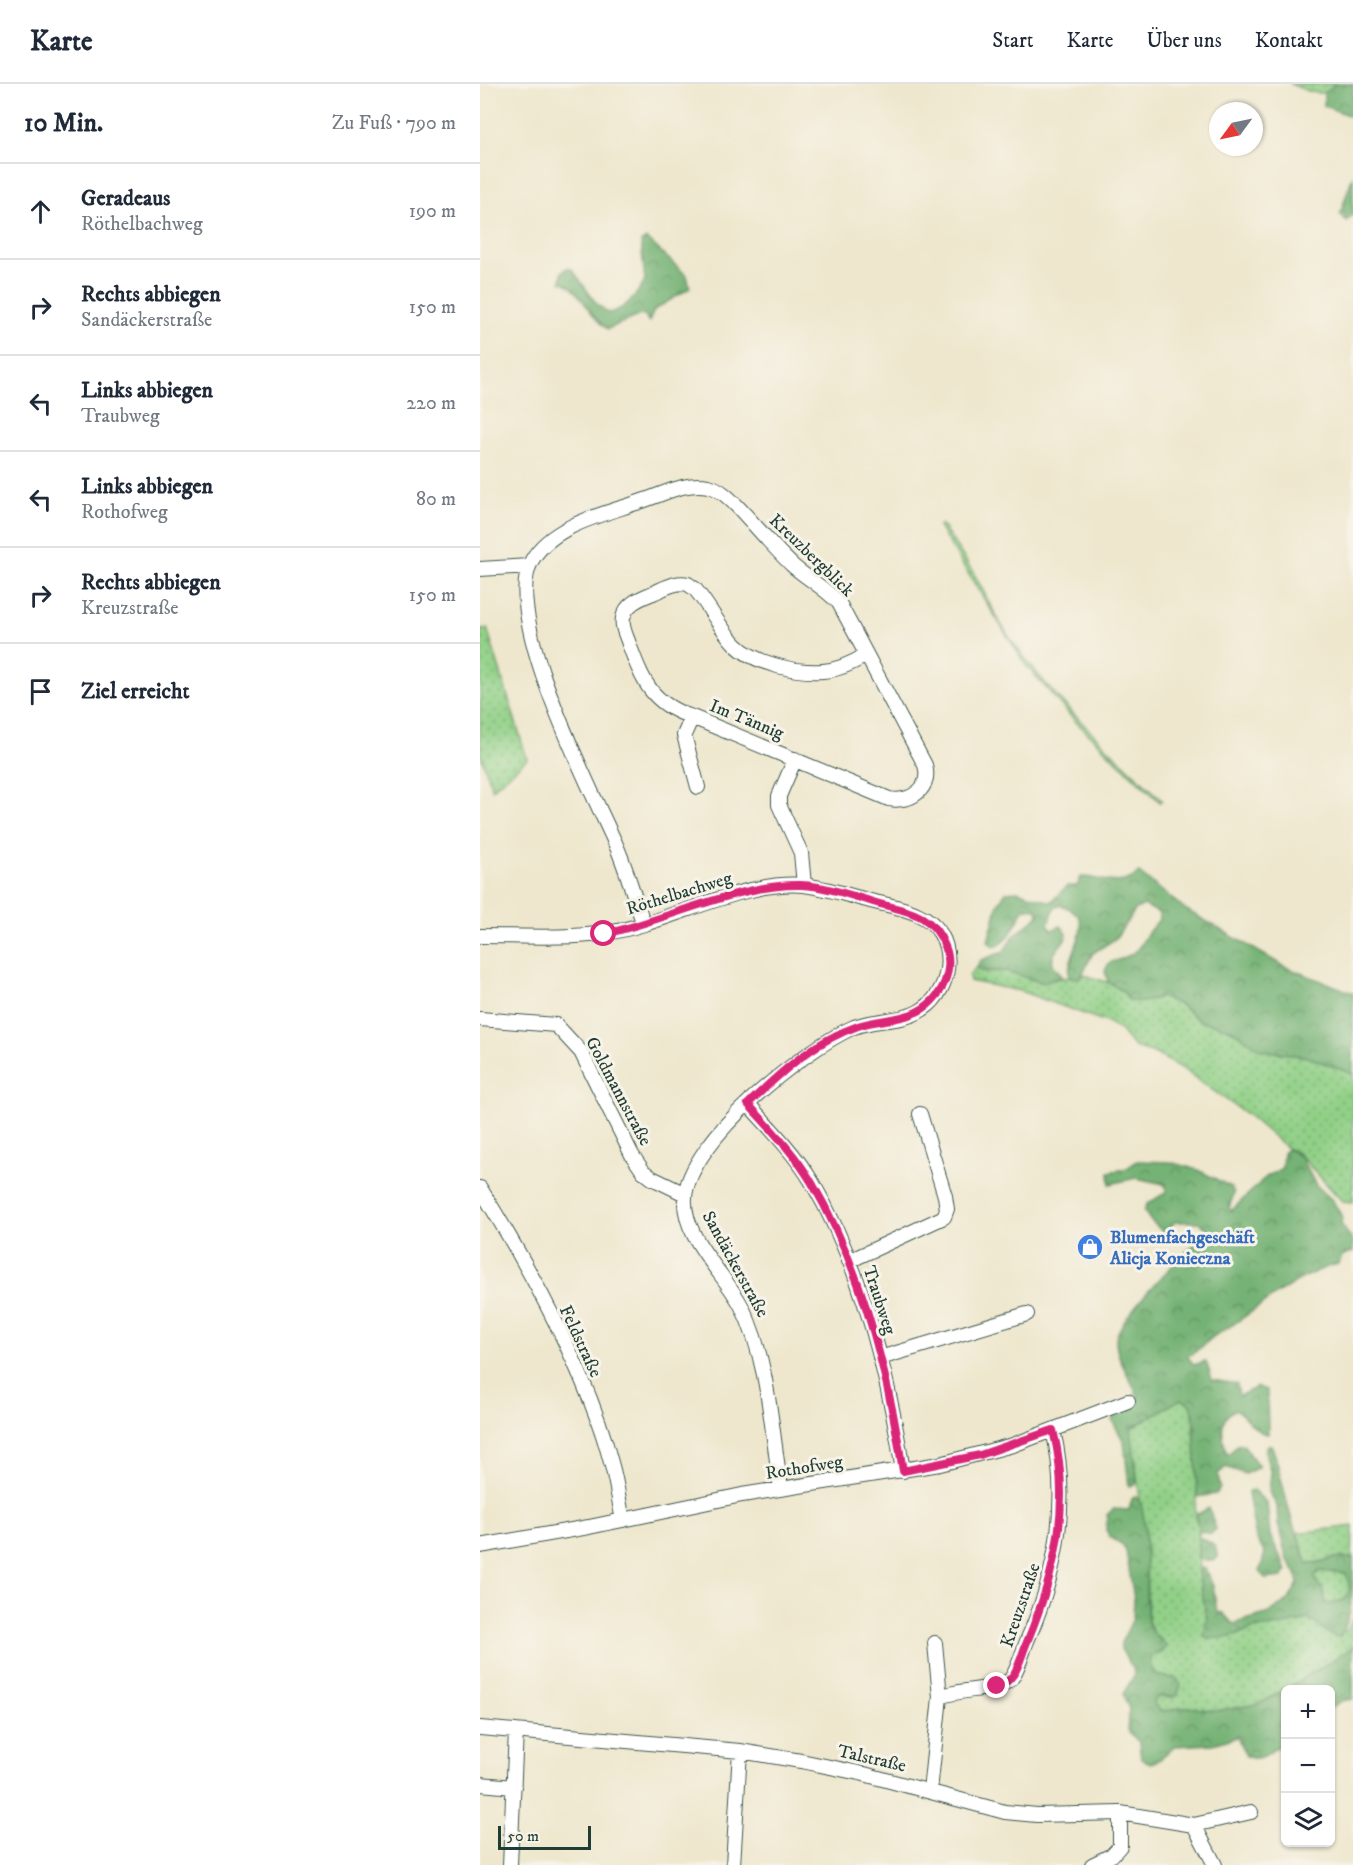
<!DOCTYPE html>
<html lang="de">
<meta charset="utf-8">
<style>
body{margin:0;font-family:"IM FELL DW Pica",serif;background:#f6f6f7;color:#1f2937}
.controls{position:absolute;right:18px;bottom:18px;display:grid;overflow:hidden;border-radius:9px;box-shadow:0 2px 4px #0004}
.controls button{width:54px;height:54px;display:grid;place-items:center;padding:0;border:0;border-bottom:2px solid #e0e1e3;background:#fff;color:#1f2937;font:30px sans-serif}
.compass{position:absolute;left:729px;top:18px;width:54px;height:54px;border-radius:50%;background:#fff;box-shadow:0 2px 4px #0004;rotate:237deg}
.scale{position:absolute;left:18px;bottom:15px;width:93px;box-sizing:border-box;padding-left:6px;border:3px solid #1f3d34;border-top:0;font-size:16px;line-height:21px;white-space:nowrap;color:#1f3d34;-webkit-text-stroke:4px #f7f3e8;paint-order:stroke}
.stop{position:absolute;width:18px;height:18px;margin:-14px;border:4px solid #db2777;border-radius:50%;background:#fff}
.stop.end{background:#db2777;border-color:#fff;box-shadow:0 2px 6px #0008}
.list{margin:0;padding:0;list-style:none}
h2{display:flex;justify-content:space-between;align-items:center;height:78px;margin:0;padding:0 24px;font-size:26px}
h2 small{font-size:20px;font-weight:400;color:#747a83}
.list li{display:grid;grid-template-columns:39px 1fr auto;gap:18px;align-items:center;box-sizing:border-box;height:96px;padding:0 24px;border-top:2px solid #e0e1e3}
.list b{display:block;font-size:22px;white-space:nowrap}
.list p{margin:0;font-size:20px;white-space:nowrap;color:#747a83}
.list em{font-size:20px;font-style:normal;color:#747a83}
.icon{flex:none;width:33px;height:33px;fill:none;stroke:currentColor;stroke-width:2;stroke-linecap:round;stroke-linejoin:round}
.map{position:relative;flex:none;width:873px;height:1781px;overflow:hidden}
header{display:flex;align-items:center;gap:36px;box-sizing:border-box;height:84px;padding:0 30px;background:#fff;border-bottom:2px solid #e0e1e3}
header strong{font-size:28px}
nav{display:flex;gap:33px;margin-inline-start:auto;font-size:21px}
main{display:flex}
aside{flex:1;background:#fff}
.map>svg:first-child{display:block}
.grass{fill:url(#grass-dots);stroke:#58865e;stroke-width:1.5}
.forest{fill:url(#forest-crowns);stroke:#4a7854;stroke-width:1.5;fill-rule:evenodd}
.lines{fill:none;stroke-linecap:round;stroke-linejoin:round}
.minor-casing{stroke:#3e564b;stroke-width:16}
.minor{stroke:#fff;stroke-width:14}
.route{stroke:#db2777;stroke-width:8}
.labels{text-anchor:middle;stroke-width:6;stroke-linejoin:round;paint-order:stroke}
.street-label{font-size:18px;fill:#1f3d34;stroke:#f7f3e8}
.shop-label{font-size:18px;font-weight:bold;fill:#366cbe;stroke:#f7f3e8;text-anchor:start}
</style>
<header>
<strong>Karte</strong>
<nav><a>Start</a><a>Karte</a><a>Über uns</a><a>Kontakt</a></nav>
</header>
<main>
<aside>
<h2>10 Min.<small>Zu Fuß · 790 m</small></h2>
<ul class="list">
<li><svg class="icon" aria-label="ahead" viewBox="0 0 24 24"><path d="M12 20V5M6 11l6-6 6 6"/></svg><div><b>Geradeaus</b><p>Röthelbachweg</p></div><em>190 m</em></li>
<li><svg class="icon" aria-label="right" viewBox="0 0 24 24"><path d="M7 20v-9h11M14 6l5 5-5 5"/></svg><div><b>Rechts abbiegen</b><p>Sandäckerstraße</p></div><em>150 m</em></li>
<li><svg class="icon" aria-label="left" viewBox="0 0 24 24"><path d="M17 20v-9H6M10 6l-5 5 5 5"/></svg><div><b>Links abbiegen</b><p>Traubweg</p></div><em>220 m</em></li>
<li><svg class="icon" aria-label="left" viewBox="0 0 24 24"><path d="M17 20v-9H6M10 6l-5 5 5 5"/></svg><div><b>Links abbiegen</b><p>Rothofweg</p></div><em>80 m</em></li>
<li><svg class="icon" aria-label="right" viewBox="0 0 24 24"><path d="M7 20v-9h11M14 6l5 5-5 5"/></svg><div><b>Rechts abbiegen</b><p>Kreuzstraße</p></div><em>150 m</em></li>
<li><svg class="icon" aria-label="arrive" viewBox="0 0 24 24"><path d="M6 21V4h12l-3 4 3 4H6"/></svg><div><b>Ziel erreicht</b></div></li>
</ul>
</aside>
<div class="map">
<svg width="873" height="1781" viewBox="0 0 873 1781">
<defs>
<pattern id="grass-dots" width="8" height="8" patternUnits="userSpaceOnUse" patternTransform="scale(1.5)"><rect width="8" height="8" fill="#91d087"/><path d="M2 2h.1M6 6h.1" fill="none" stroke="#76aa6f" stroke-width="1.8" stroke-linecap="round"/></pattern>
<pattern id="forest-crowns" width="20" height="18" patternUnits="userSpaceOnUse" patternTransform="scale(1.5)"><rect width="20" height="18" fill="#74b274"/><path d="M2 6a3 3 0 1 1 6 0M12 15a3 3 0 1 1 6 0" fill="none" stroke="#5f9260"/></pattern>
</defs>
<rect width="100%" height="100%" fill="#f7f3e8"/>
<filter id="ink" filterUnits="userSpaceOnUse"><feTurbulence type="fractalNoise" baseFrequency=".0167" numOctaves="2"/><feDisplacementMap in="SourceGraphic" scale="12" xChannelSelector="R" yChannelSelector="G"/><feConvolveMatrix kernelMatrix="1 2 1 2 8 2 1 2 1" color-interpolation-filters="sRGB"/></filter>
<filter id="wash" filterUnits="userSpaceOnUse"><feTurbulence type="fractalNoise" baseFrequency=".008" numOctaves="4" result="noise"/><feDisplacementMap in="SourceGraphic" scale="24" xChannelSelector="R" yChannelSelector="G"/><feGaussianBlur stdDeviation="1.35" result="paint"/><feColorMatrix in="noise" values="0 0 0 0 0 0 0 0 0 0 0 0 0 0 0 0 0 1.4 0 .05"/><feComposite in="paint" operator="in"/></filter>
<g filter="url(#wash)">
<rect width="100%" height="100%" fill="#eee7cd"/>
<!-- grass -->
<path class="grass" d="M 810,0 L 856,0 C 845,17 826,6 810,0 Z
M 461,440 C 474,459 487,477 498,497 C 509,517 518,539 532,557 C 575,617 629,665 682,716 L 680,718 L 594,636 L 545,580 L 462,448 L 459,442 Z
M 0,543 L 1,547 L 7,544 L 47,675 L 12,705 L 0,669 Z
M 497,883 L 504,888 L 526,887 L 542,891 L 558,898 L 589,893 L 600,894 L 604,890 C 617,898 640,897 646,912 L 663,918 L 681,913 L 699,920 L 720,937 L 741,941 L 793,968 L 828,973 L 873,990 L 873,1118 L 862,1117 L 818,1069 L 808,1065 L 769,1032 L 700,983 L 672,968 L 654,963 L 641,947 L 629,939 L 540,907 L 490,897 L 489,891 Z
M 704,1315 L 711,1322 L 714,1334 L 713,1348 L 717,1364 L 718,1394 L 715,1426 L 719,1447 L 719,1490 L 727,1536 L 725,1548 L 729,1555 L 755,1552 L 775,1544 L 802,1542 L 827,1535 L 841,1542 L 867,1547 L 873,1535 L 872,1564 L 833,1589 L 779,1620 L 736,1627 L 707,1623 L 688,1627 L 679,1626 L 674,1620 L 676,1613 L 692,1614 L 697,1612 L 697,1595 L 675,1591 L 670,1580 L 672,1571 L 683,1568 L 683,1557 L 674,1551 L 668,1536 L 665,1448 L 650,1346 C 653,1342 690,1322 698,1316 Z
M 873,1442 L 872,1475 L 855,1474 L 828,1481 L 817,1449 Z
M 839,1487 L 866,1489 L 870,1504 L 866,1515 L 851,1520 L 845,1519 L 843,1507 L 834,1493 Z"/>
<!-- forest -->
<path class="forest" d="M 856,0 L 873,0 L 873,33 L 844,22 L 844,9 Z
M 873,91 L 873,130 L 866,137 L 860,130 Z
M 167,155 L 207,192 L 210,204 L 174,226 L 169,238 L 165,232 L 160,231 L 128,245 C 110,235 98,200 81,198 L 82,188 L 87,184 L 92,185 L 116,219 L 128,229 C 145,226 157,211 165,196 L 161,158 Z
M 659,789 L 705,825 L 805,883 L 873,909 L 873,990 L 828,973 L 782,966 L 751,945 L 720,937 L 699,920 L 681,913 L 663,918 L 648,916 L 644,908 L 628,898 L 625,887 L 629,879 C 671,866 653,861 679,836 L 679,829 L 664,821 L 656,825 L 635,855 L 613,869 L 600,894 L 589,893 C 586,867 623,833 580,821 L 575,823 L 568,841 L 572,846 L 581,842 L 587,850 C 585,861 567,869 574,882 C 577,886 581,889 583,894 L 573,894 L 564,899 L 526,887 L 500,887 L 497,883 L 501,876 L 523,868 L 533,853 L 559,831 L 557,825 L 545,824 C 536,837 532,856 515,863 L 508,858 L 518,820 L 526,808 L 537,807 L 571,818 L 587,802 L 597,802 L 601,793 C 622,793 639,806 659,789 Z
M 808,1065 L 820,1072 L 836,1101 L 853,1117 L 862,1133 L 861,1140 L 873,1158 L 873,1168 L 863,1171 L 858,1180 C 813,1191 778,1227 739,1249 C 724,1257 722,1267 707,1272 L 714,1281 L 726,1277 L 732,1296 L 757,1300 L 759,1312 L 777,1303 L 787,1306 L 788,1350 C 774,1349 767,1332 755,1325 C 738,1334 742,1351 746,1368 L 750,1369 L 757,1361 L 763,1360 L 779,1383 L 765,1390 L 746,1383 L 738,1390 L 740,1404 L 736,1410 L 717,1413 L 714,1331 L 709,1319 L 701,1315 L 651,1344 L 657,1396 L 655,1401 L 649,1402 L 644,1358 L 632,1336 L 638,1328 L 651,1325 L 658,1313 C 652,1296 636,1275 636,1257 C 635,1236 707,1166 725,1151 L 727,1145 L 719,1138 L 695,1138 L 691,1142 L 694,1153 L 690,1154 L 670,1136 L 664,1127 L 667,1120 L 687,1108 L 684,1100 L 656,1094 L 630,1100 L 629,1088 L 647,1084 L 657,1077 L 690,1078 L 718,1086 L 751,1103 L 754,1109 L 749,1124 L 751,1127 L 786,1093 L 802,1084 L 803,1069 Z
M 787,1361 L 791,1361 L 795,1371 L 812,1437 L 828,1481 L 855,1474 L 873,1474 C 873,1498 873,1538 859,1553 C 846,1553 839,1538 827,1535 L 802,1542 L 775,1544 L 750,1553 L 729,1555 L 724,1552 L 727,1536 L 719,1490 L 721,1485 L 725,1484 L 733,1502 L 737,1528 L 743,1529 L 753,1540 L 789,1529 L 809,1515 L 818,1500 L 816,1489 L 806,1473 L 798,1440 L 797,1422 L 789,1408 L 791,1390 L 785,1367 ZM 839,1487 L 866,1489 L 870,1504 L 866,1515 L 852,1520 L 846,1519 L 843,1507 L 834,1493 Z
M 773,1406 L 787,1419 L 790,1451 L 807,1487 L 802,1493 L 785,1495 L 780,1487 L 785,1469 C 783,1465 779,1461 777,1456 C 775,1453 768,1410 768,1407 Z
M 655,1412 C 673,1424 662,1517 669,1542 C 673,1552 682,1555 687,1563 L 670,1573 L 671,1585 L 675,1591 L 697,1595 L 701,1601 L 697,1612 L 676,1613 L 674,1620 L 679,1626 L 685,1627 L 707,1623 L 736,1627 L 779,1620 L 806,1606 L 805,1659 C 790,1664 784,1680 766,1672 L 757,1653 L 733,1660 L 694,1662 L 680,1675 L 671,1679 L 661,1675 L 659,1658 L 647,1646 L 649,1625 L 643,1610 L 654,1592 L 653,1584 L 641,1565 L 641,1559 L 653,1535 L 654,1515 L 646,1467 L 643,1461 L 630,1453 L 626,1446 L 627,1431 L 633,1425 L 649,1426 L 652,1415 Z
M 729,1424 L 736,1445 L 731,1450 L 719,1447 L 716,1431 Z
M 722,1454 L 735,1462 L 738,1473 L 734,1477 L 718,1475 L 718,1455 Z
M 873,1563 L 873,1615 L 861,1617 L 851,1624 L 850,1606 L 806,1606 Z"/>
</g>
<g filter="url(#ink)">
<g class="lines">
<!-- minor casing -->
<g class="minor-casing">
<path id="minor" d="M 0,485 L 49,482
M 212,633 C 172,620 163,598 149,560 C 147,553 141,543 143,534 C 146,519 161,514 173,509 C 185,504 196,497 208,500 L 215,505 C 230,523 240,545 256,561 C 275,580 318,589 343,587 C 358,586 373,579 386,571
M 315,675 L 299,712 L 299,721 L 321,769 L 324,801
M 163,838 C 154,813 147,786 136,761 C 111,704 20,531 52,476 C 73,440 126,430 162,417 C 181,411 207,397 228,402 C 239,404 249,414 257,422 C 276,442 293,463 313,482 C 328,495 345,504 359,519 L 445,681 C 452,705 430,719 409,715 L 212,633 L 204,651 L 218,703
M 0,852 C 41,852 85,855 126,849 C 187,840 261,796 323,801 C 344,803 367,811 387,816 C 404,821 424,823 439,831 C 478,848 475,904 443,925 C 423,939 396,934 374,943 C 324,965 210,1055 205,1113 C 202,1154 245,1189 262,1223 C 289,1278 291,1345 301,1404
M 0,935 L 76,941 L 101,968 L 152,1071 L 163,1087 L 172,1094 L 205,1110
M 268,1020 C 291,1045 315,1070 332,1098 C 382,1184 408,1289 423,1387
M 0,1104 C 49,1183 109,1292 132,1382 C 137,1400 139,1418 143,1436
M 369,1177 L 464,1133 L 467,1125 L 465,1112 L 440,1030
M 400,1274 L 547,1230
M 0,1462 L 109,1443 L 262,1411 L 460,1380 L 533,1361 L 648,1317
M 455,1559 L 460,1613
M 0,1644 L 260,1667 L 321,1677 L 384,1690 L 525,1728 L 557,1731 L 640,1729 L 714,1741 L 771,1728
M 0,1700 L 34,1703
M 450,1707 L 460,1613 C 480,1604 516,1608 531,1595 C 539,1583 542,1570 547,1557 C 576,1491 590,1418 573,1346
M 714,1741 L 735,1781
M 30,1781 L 36,1647
M 253,1781 L 260,1667
M 612,1781 L 632,1771 L 640,1762 L 640,1729"/>
</g>
<!-- minor -->
<use href="#minor" class="minor"/>
</g>
</g>
<g class="lines" filter="url(#ink)">
<!-- route -->
<path class="route" d="M 124,850 C 185,837 259,799 321,801 C 347,802 375,813 400,820 C 430,828 452,830 465,862 C 473,880 466,903 453,916 C 433,938 404,933 378,942 C 334,957 300,989 268,1020 C 291,1045 315,1070 332,1099 C 382,1184 408,1289 423,1387 L 500,1371 L 573,1346 C 592,1420 575,1490 547,1558 C 540,1574 537,1598 517,1602"/>
</g>
<!-- icons -->
<defs>
<g id="shop-disc" transform="scale(1.35)"><circle r="9.5" fill="#3f7fe0" stroke="#f7f3e8"/><path d="M-5-2.5h2.3a2.7 3.5 0 0 1 5.4 0H5L5.5 6h-11ZM-1.5-2.5h3a1.5 2.3 0 0 0-3 0Z" fill="#fff"/></g>
</defs>
<g fill-rule="evenodd">
<use href="#shop-disc" x="610" y="1163"/>
</g>
<g class="labels">
<!-- street labels -->
<g class="street-label">
<text transform="translate(332 471) rotate(44)" y="6">Kreuzbergblick</text>
<text transform="translate(267 635) rotate(22)" y="6">Im Tännig</text>
<text transform="translate(199 809) rotate(-17)" y="6">Röthelbachweg</text>
<text transform="translate(139 1007) rotate(62)" y="6">Goldmannstraße</text>
<text transform="translate(256 1180) rotate(61)" y="6">Sandäckerstraße</text>
<text transform="translate(400 1216) rotate(72)" y="6">Traubweg</text>
<text transform="translate(101 1257) rotate(65)" y="6">Feldstraße</text>
<text transform="translate(324 1383) rotate(-9)" y="6">Rothofweg</text>
<text transform="translate(540 1521) rotate(-71)" y="6">Kreuzstraße</text>
<text transform="translate(392 1674) rotate(13)" y="6">Talstraße</text>
</g>
<!-- shop labels -->
<g class="shop-label">
<text x="630" y="1159">Blumenfachgeschäft<tspan x="630" dy="21">Alicja Konieczna</tspan></text>
</g>
</g>
</svg>
<div class="controls">
<button>+</button>
<button>−</button>
<button><svg class="icon" aria-label="layers" viewBox="0 0 24 24"><path d="M12 4l9 5-9 5-9-5zM3 14l9 5 9-5"/></svg></button>
</div>
<svg class="compass" viewBox="-18 -18 36 36"><path d="M0-13l5 13h-10z" fill="#e53935"/><path d="M0 13l5-13h-10z" fill="#747a83"/></svg>
<div class="scale">50 m</div>
<div class="stop" style="left:124px;top:850px"></div>
<div class="stop end" style="left:517px;top:1602px"></div>
</div>
</main>
